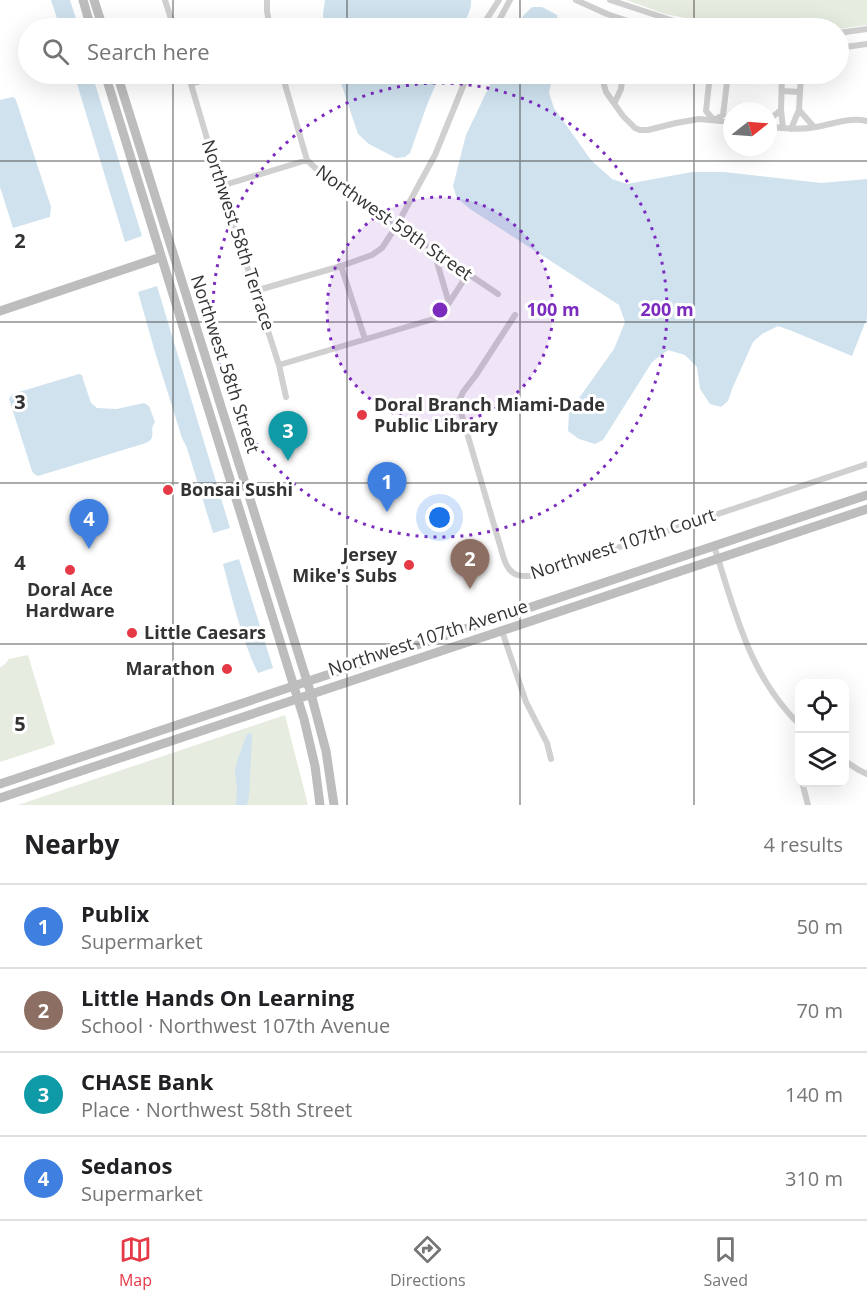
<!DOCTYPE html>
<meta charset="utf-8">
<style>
body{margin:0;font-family:"Open Sans",sans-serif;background:#f6f6f6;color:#202124}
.controls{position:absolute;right:18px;bottom:18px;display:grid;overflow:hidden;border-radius:12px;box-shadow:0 6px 24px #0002}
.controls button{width:54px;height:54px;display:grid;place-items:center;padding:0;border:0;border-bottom:2px solid #e0e0e0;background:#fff;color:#202124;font:30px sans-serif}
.compass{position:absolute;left:723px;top:102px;width:54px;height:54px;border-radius:50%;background:#fff;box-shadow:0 6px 24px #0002;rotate:73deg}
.you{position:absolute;left:440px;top:518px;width:21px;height:21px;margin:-15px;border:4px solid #fff;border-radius:50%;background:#1a73e8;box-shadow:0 0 0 9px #1a73e833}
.badge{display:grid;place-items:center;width:39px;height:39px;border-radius:50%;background:#e63946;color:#fff;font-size:20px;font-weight:700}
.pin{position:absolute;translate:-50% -50px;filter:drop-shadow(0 2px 3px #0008)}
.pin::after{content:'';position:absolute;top:32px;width:21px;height:18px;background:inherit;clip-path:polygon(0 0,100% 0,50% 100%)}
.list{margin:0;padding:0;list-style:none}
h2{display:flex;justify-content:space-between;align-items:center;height:78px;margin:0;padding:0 24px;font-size:26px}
h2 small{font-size:20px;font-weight:400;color:#757577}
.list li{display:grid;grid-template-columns:39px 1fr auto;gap:18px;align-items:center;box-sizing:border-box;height:84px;padding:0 24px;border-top:2px solid #e0e0e0}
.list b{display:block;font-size:22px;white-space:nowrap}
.list p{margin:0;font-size:20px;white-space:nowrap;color:#757577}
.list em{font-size:20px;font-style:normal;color:#757577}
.icon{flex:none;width:33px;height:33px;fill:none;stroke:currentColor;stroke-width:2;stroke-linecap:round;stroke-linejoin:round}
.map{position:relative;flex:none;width:867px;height:805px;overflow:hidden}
.search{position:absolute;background:#fff;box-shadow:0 6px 24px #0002;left:18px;right:18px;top:18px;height:66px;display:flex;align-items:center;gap:15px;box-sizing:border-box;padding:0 21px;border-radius:33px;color:#757577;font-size:22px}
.sheet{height:414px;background:#fff}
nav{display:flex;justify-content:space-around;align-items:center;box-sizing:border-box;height:84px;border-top:2px solid #e0e0e0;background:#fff;font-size:16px;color:#757577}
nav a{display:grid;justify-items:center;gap:3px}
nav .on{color:#e63946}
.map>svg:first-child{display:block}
.green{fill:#e6ecdf}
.water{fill:#cfe2ee}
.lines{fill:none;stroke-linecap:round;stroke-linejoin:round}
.street{stroke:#d0d0d0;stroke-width:6}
.secondary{stroke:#bdbdbd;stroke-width:9}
.grid{fill:none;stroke:#333;stroke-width:1.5;stroke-opacity:0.55}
.ring{fill:none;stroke:#7b2cbf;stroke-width:3;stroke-dasharray:3 6}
.poi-dot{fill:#e63946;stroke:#fff;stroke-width:2}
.labels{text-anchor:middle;stroke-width:6;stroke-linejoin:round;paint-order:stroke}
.street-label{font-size:18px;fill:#333;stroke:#fff}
.poi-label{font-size:18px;font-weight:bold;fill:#333;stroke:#fff;text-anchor:start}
.grid-label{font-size:20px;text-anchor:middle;font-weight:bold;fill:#333;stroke:#fff;stroke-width:6;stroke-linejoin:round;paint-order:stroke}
.centre{fill:#7b2cbf;stroke:#fff;stroke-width:3}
.ring-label{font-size:18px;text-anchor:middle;font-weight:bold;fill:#7b2cbf;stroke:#fff;stroke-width:6;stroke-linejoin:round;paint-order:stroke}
</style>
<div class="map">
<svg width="867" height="805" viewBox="0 0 867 805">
<rect width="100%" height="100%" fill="#fff"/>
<!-- green -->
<path class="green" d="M 626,0 L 867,0 L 867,25 L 839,29 L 737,28 L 665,14 Z
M 28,655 L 55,744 L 0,762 L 0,667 L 4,665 L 9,659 Z
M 285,715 L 308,805 L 18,805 Z"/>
<!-- water -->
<path class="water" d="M 51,0 L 70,0 L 79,28 L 60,28 Z
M 325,0 L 471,0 C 472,10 466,19 461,28 L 324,28 L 323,14 Z
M 532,7 L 542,7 L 557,15 L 558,28 L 516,28 L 523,16 Z
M 74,74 L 92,74 L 142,236 L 125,242 Z
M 338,74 L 440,74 L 427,105 L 410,153 L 405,157 L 396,158 L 369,144 L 358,134 Z
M 495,74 L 553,74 L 549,93 L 554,108 L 591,160 L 612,179 L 627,184 L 692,172 L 724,172 L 821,183 L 867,179 L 867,318 L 852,356 L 792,331 L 778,326 L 762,334 L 753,342 L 732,389 L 728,401 L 721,407 L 710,404 L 700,389 L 697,367 L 685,355 L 668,350 L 652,362 L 603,440 L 595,444 L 579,439 L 568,431 L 569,412 L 614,349 L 625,322 L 619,305 L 470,209 L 457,198 L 453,186 L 466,135 Z
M 12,97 L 15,98 L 17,103 L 51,207 L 50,217 L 13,228 L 0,187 L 0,100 Z
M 157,286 L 230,528 L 213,533 L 187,448 L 182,438 L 155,352 L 138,292 Z
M 79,374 L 82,375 L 83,379 L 91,403 L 97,408 L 117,409 L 144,403 L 149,406 L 155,422 C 148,431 158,437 146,443 L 38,476 L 34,474 L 32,471 L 9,399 L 12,394 Z
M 239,559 L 273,668 L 258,673 C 242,641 232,598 223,564 Z
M 248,733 L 252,734 L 252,736 L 249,796 L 247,805 L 236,805 L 237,790 L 235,771 L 237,761 L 245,739 Z"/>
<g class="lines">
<!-- street -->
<path class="street" d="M 165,0 L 174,28
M 267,0 L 267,11 L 270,28
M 576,0 L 607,14 L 649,28
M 610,0 L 680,23 L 710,28
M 481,28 L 499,0
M 495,28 L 510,0
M 838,33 L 867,29
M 838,48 L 867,44
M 188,74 L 221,186 L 279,365 L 286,397
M 282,74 L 307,160 L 326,178 L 498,294
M 605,74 L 604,85 L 606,92 L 623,116 L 635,128 L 640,130 L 648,130 L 676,123 L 699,119 L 732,122
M 710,74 L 706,111 L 714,120 L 723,115 L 728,74
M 782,74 L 781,110 L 783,128
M 191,84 L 224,74
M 782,91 L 800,92
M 615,102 L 621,89 L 623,74
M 799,110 L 814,127
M 768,123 L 770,119 L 781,110
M 768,126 C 783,129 800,130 816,127 C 834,124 848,117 867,121
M 791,129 L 799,110 L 801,74
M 221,186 L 307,160
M 434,252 L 449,303
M 341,266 L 365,339
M 255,291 L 341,266 L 372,255 L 382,248 L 397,225 L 435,155 L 468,74
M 515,315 L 476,375 L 463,392 L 459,401 L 460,409 L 504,559 C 510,576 519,578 536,575 L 867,464
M 279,365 L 440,317 L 467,275
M 714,546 C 735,611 749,676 800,725
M 502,631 L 526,702 L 547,743 L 551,759
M 844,760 L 857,769 L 867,774
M 802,782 L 808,805"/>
<!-- secondary -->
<path class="secondary" d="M 83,0 L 91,28
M 94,0 L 103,28
M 105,74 L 304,719 L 315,766 L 320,805
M 117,74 L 311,694 L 326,751 L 334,805
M 0,311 L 161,257
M 0,784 L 867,495
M 0,798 L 867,509"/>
</g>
<!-- grid -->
<path class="grid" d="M 173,0 L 173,28M 347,0 L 347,28M 520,0 L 520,28M 694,0 L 694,28M 173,74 L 173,805M 347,74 L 347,805M 520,74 L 520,805M 694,74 L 694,805M 0,161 L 867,161M 0,322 L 867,322M 0,483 L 867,483M 0,644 L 867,644"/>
<!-- distance rings -->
<circle cx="440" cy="310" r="113" fill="#7b2cbf" fill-opacity=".12"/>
<g class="ring">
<circle cx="440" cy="310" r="113"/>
<circle cx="440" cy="310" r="227"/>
</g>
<!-- markers -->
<g class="poi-dot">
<circle cx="362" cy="415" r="6"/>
<circle cx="168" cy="490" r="6"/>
<circle cx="409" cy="565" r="6"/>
<circle cx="70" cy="570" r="6"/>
<circle cx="132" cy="633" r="6"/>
<circle cx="227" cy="669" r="6"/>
</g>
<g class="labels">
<!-- street labels -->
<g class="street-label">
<text transform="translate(394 223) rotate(35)" y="6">Northwest 59th Street</text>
<text transform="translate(238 235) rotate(72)" y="6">Northwest 58th Terrace</text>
<text transform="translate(225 364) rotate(72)" y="6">Northwest 58th Street</text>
<text transform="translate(623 544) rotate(-18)" y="6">Northwest 107th Court</text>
<text transform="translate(428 638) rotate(-18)" y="6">Northwest 107th Avenue</text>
</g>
<!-- poi labels -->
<g class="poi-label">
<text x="374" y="411">Doral Branch Miami-Dade<tspan x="374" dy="21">Public Library</tspan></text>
<text x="180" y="496">Bonsai Sushi</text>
<text x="397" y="561" text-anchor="end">Jersey<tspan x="397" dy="21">Mike's Subs</tspan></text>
<text x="70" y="596" text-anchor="middle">Doral Ace<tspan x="70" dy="21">Hardware</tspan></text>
<text x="144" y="639">Little Caesars</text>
<text x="215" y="675" text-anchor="end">Marathon</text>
</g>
</g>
<g class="grid-label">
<text x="20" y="248">2</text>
<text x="20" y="409">3</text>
<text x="20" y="570">4</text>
<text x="20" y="731">5</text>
</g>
<circle cx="440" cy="310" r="9" class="centre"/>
<g class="ring-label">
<text x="553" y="316">100 m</text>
<text x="667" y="316">200 m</text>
</g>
</svg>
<div class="controls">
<button><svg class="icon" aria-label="locate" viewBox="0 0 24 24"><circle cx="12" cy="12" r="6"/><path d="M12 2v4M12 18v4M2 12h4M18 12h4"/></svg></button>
<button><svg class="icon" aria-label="layers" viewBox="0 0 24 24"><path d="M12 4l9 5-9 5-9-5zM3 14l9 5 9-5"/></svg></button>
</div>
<svg class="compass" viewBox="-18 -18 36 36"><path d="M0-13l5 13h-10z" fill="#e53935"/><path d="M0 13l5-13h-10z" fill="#757577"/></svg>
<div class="you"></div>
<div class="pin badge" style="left:387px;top:512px;background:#3f7fe0">1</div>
<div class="pin badge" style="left:470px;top:589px;background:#8d6e63">2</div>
<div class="pin badge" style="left:288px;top:461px;background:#0f9aa8">3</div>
<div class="pin badge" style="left:89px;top:549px;background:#3f7fe0">4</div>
<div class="search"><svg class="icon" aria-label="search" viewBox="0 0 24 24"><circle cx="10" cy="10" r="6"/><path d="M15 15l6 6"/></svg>Search here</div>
</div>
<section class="sheet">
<h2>Nearby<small>4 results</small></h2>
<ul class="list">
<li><span class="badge" style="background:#3f7fe0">1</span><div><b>Publix</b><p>Supermarket</p></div><em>50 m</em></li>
<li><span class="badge" style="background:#8d6e63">2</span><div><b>Little Hands On Learning</b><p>School · Northwest 107th Avenue</p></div><em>70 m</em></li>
<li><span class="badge" style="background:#0f9aa8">3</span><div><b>CHASE Bank</b><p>Place · Northwest 58th Street</p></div><em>140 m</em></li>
<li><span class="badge" style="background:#3f7fe0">4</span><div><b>Sedanos</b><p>Supermarket</p></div><em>310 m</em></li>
</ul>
</section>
<nav>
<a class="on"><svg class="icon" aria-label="map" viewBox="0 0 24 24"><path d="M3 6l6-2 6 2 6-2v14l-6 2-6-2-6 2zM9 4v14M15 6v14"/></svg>Map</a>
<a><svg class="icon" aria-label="directions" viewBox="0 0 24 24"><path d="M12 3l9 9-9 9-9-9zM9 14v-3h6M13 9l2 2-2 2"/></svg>Directions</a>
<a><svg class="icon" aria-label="saved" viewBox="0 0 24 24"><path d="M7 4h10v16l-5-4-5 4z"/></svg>Saved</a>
</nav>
